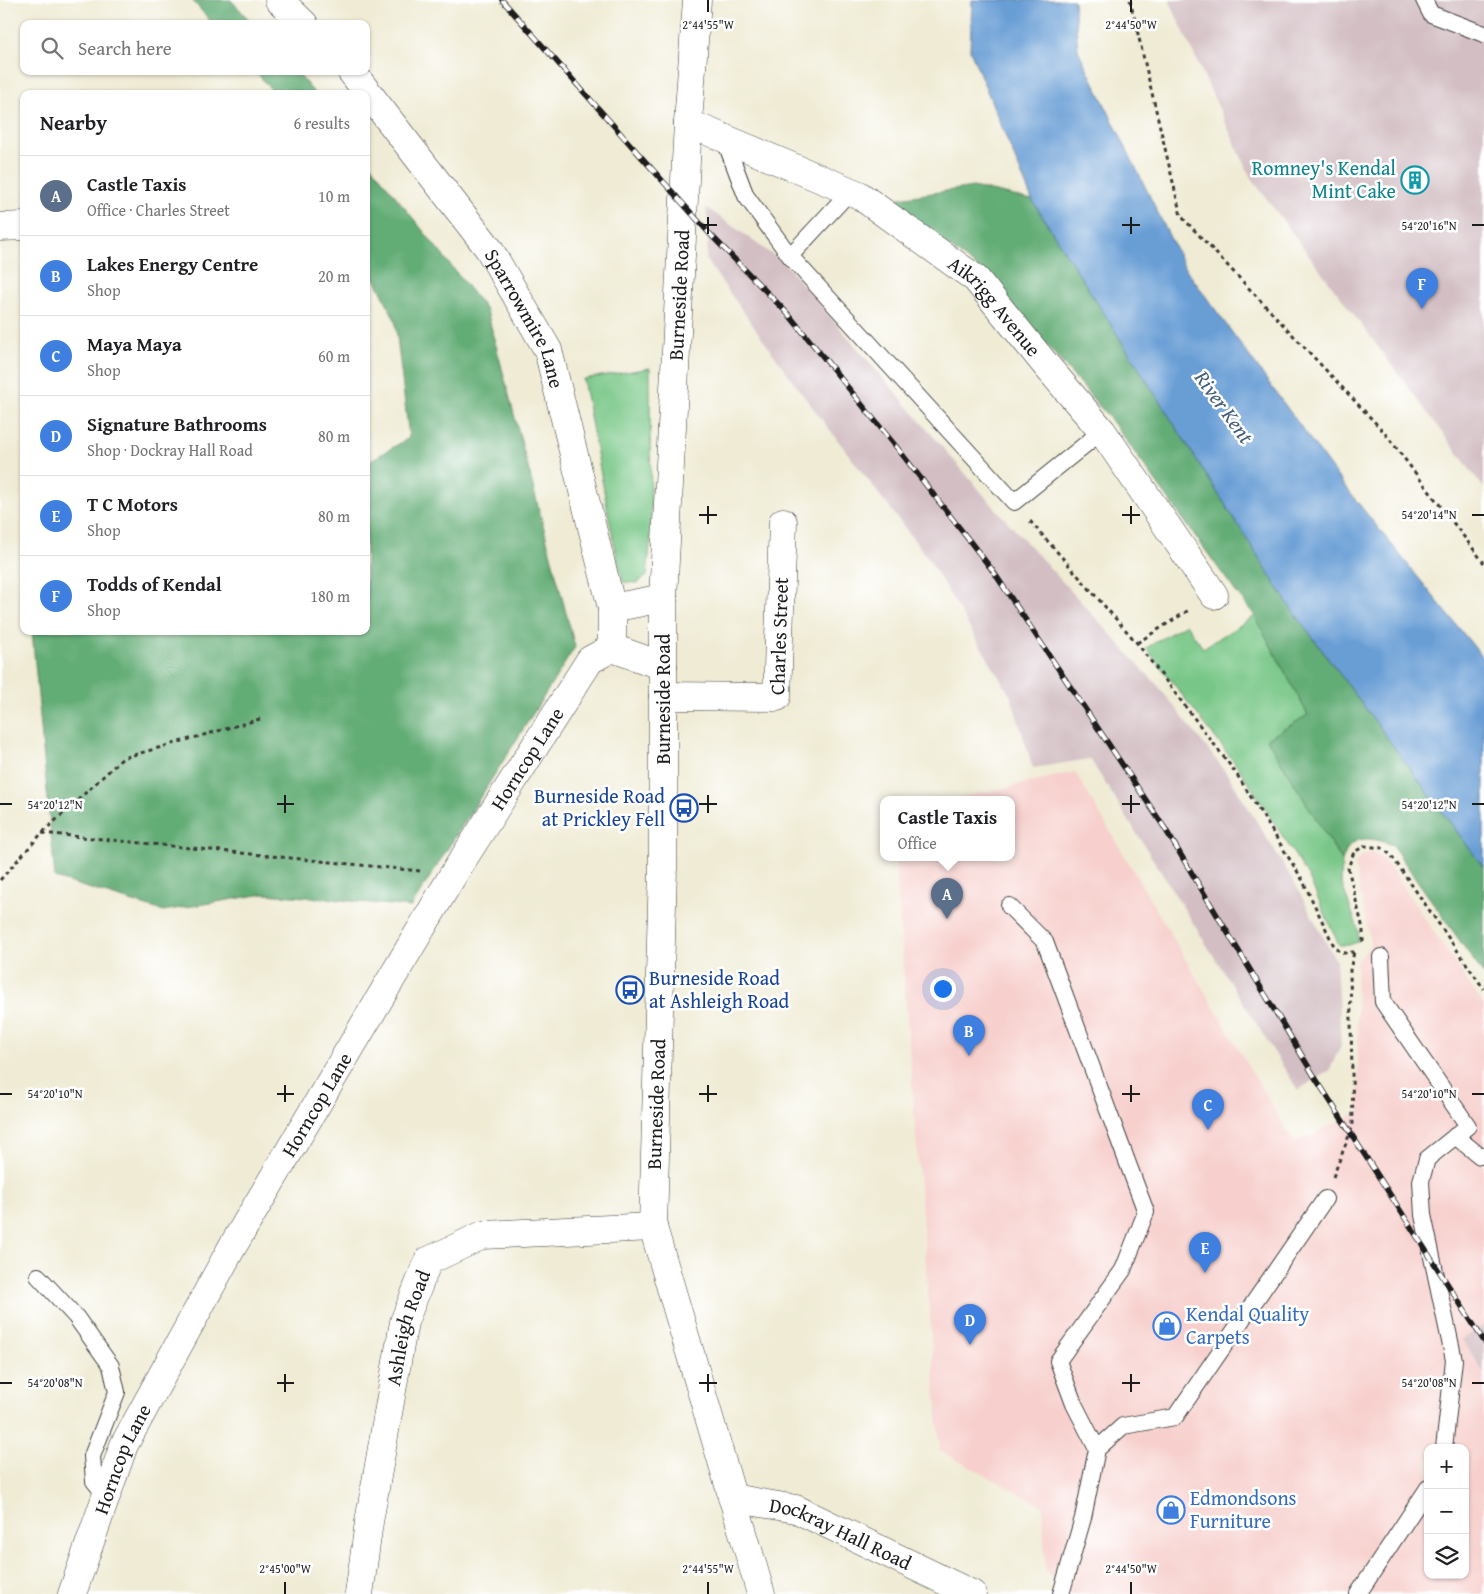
<!DOCTYPE html>
<meta charset="utf-8">
<style>
body{margin:0;font-family:"Gentium Book Plus",serif;background:#f6f6f6;color:#202124}
.controls{position:absolute;right:15px;bottom:15px;display:grid;overflow:hidden;border-radius:10px;box-shadow:0 1px 4px #0004}
.controls button{width:45px;height:45px;display:grid;place-items:center;padding:0;border:0;border-bottom:1px solid #e0e0e0;background:#fff;color:#202124;font:25px sans-serif}
.you{position:absolute;left:942px;top:988px;width:18px;height:18px;margin:-12px;border:4px solid #fff;border-radius:50%;background:#1a73e8;box-shadow:0 0 0 8px #1a73e833}
.badge{display:grid;place-items:center;width:32px;height:32px;border-radius:50%;background:#d93025;color:#fff;font-size:16px;font-weight:700}
.pin{position:absolute;translate:-50% -41px;filter:drop-shadow(0 1px 2px #0008)}
.pin::after{content:'';position:absolute;top:26px;width:18px;height:15px;background:inherit;clip-path:polygon(0 0,100% 0,50% 100%)}
.popup{position:absolute;left:880px;top:796px;width:135px;height:65px;box-sizing:border-box;display:grid;place-content:center;border-radius:10px;background:#fff;filter:drop-shadow(0 1px 4px #0005);font-size:16px;white-space:nowrap;color:#757577}
.popup b{font-size:19px;color:#202124}
.popup::after{content:'';position:absolute;left:50%;top:100%;margin-left:-10px;border:10px solid transparent;border-top-color:#fff}
.list{margin:0;padding:0;list-style:none}
h2{display:flex;justify-content:space-between;align-items:center;height:65px;margin:0;padding:0 20px;font-size:21px}
h2 small{font-size:16px;font-weight:400;color:#757577}
.list li{display:grid;grid-template-columns:32px 1fr auto;gap:15px;align-items:center;box-sizing:border-box;height:80px;padding:0 20px;border-top:1px solid #e0e0e0}
.list b{display:block;font-size:19px;white-space:nowrap}
.list p{margin:0;font-size:16px;white-space:nowrap;color:#757577}
.list em{font-size:16px;font-style:normal;color:#757577}
.icon{flex:none;width:28px;height:28px;fill:none;stroke:currentColor;stroke-width:2;stroke-linecap:round;stroke-linejoin:round}
.map{position:relative;flex:none;width:1484px;height:1594px;overflow:hidden}
.search{position:absolute;background:#fff;box-shadow:0 1px 4px #0004;left:20px;top:20px;width:350px;height:55px;display:flex;align-items:center;gap:12px;box-sizing:border-box;padding:0 18px;border-radius:10px;color:#757577;font-size:19px}
.panel{position:absolute;background:#fff;box-shadow:0 1px 4px #0004;left:20px;top:90px;width:350px;height:545px;border-radius:10px}
.map>svg:first-child{display:block}
.built{fill:#f7d0cd;fill-rule:evenodd}
.industrial{fill:#d2bec3}
.green{fill:#79c788;stroke:#4a7252}
.forest{fill:#62ac74;stroke:#3f6448}
.water{fill:#699ed5;stroke:#425d78}
.lines{fill:none;stroke-linecap:round;stroke-linejoin:round}
.service-casing{stroke:#3c3b38;stroke-width:18}
.minor-casing{stroke:#3c3b38;stroke-width:29}
.tertiary-casing{stroke:#3c3b38;stroke-width:29}
.path{stroke:#3c3b38;stroke-width:3;stroke-dasharray:4 4;stroke-linecap:butt}
.service{stroke:#fff;stroke-width:16}
.minor{stroke:#fff;stroke-width:28}
.tertiary{stroke:#fff;stroke-width:28}
.rail-casing{stroke:#1c1c1c;stroke-width:5.5}
.rail{stroke:#fff;stroke-width:4;stroke-dasharray:11;stroke-linecap:butt}
.ticks{fill:none;stroke:#1c1c1c;stroke-width:2}
.labels{text-anchor:middle;stroke-width:5;stroke-linejoin:round;paint-order:stroke}
.culture-label{font-size:20px;fill:#0d838f;stroke:#fff;text-anchor:end}
.street-label{font-size:20px;fill:#1c1c1c;stroke:#fff}
.transit-label{font-size:20px;fill:#164399;stroke:#fff;text-anchor:end}
.shop-label{font-size:20px;fill:#366cbe;stroke:#fff;text-anchor:start}
.water-label{font-size:21px;font-style:italic;fill:#425d78;stroke:#fff}
.ticks-label{font-size:12px;text-anchor:middle;fill:#1c1c1c;stroke:#fff;stroke-width:5;stroke-linejoin:round;paint-order:stroke}
</style>
<div class="map">
<svg width="1484" height="1594" viewBox="0 0 1484 1594">
<rect width="100%" height="100%" fill="#fff"/>
<filter id="ink" filterUnits="userSpaceOnUse"><feTurbulence type="fractalNoise" baseFrequency=".02" numOctaves="2"/><feDisplacementMap in="SourceGraphic" scale="10" xChannelSelector="R" yChannelSelector="G"/><feConvolveMatrix kernelMatrix="1 2 1 2 8 2 1 2 1" color-interpolation-filters="sRGB"/></filter>
<filter id="wash" filterUnits="userSpaceOnUse"><feTurbulence type="fractalNoise" baseFrequency=".0096" numOctaves="4" result="noise"/><feDisplacementMap in="SourceGraphic" scale="20" xChannelSelector="R" yChannelSelector="G"/><feGaussianBlur stdDeviation="1.12" result="paint"/><feColorMatrix in="noise" values="0 0 0 0 0 0 0 0 0 0 0 0 0 0 0 0 0 1.4 0 .05"/><feComposite in="paint" operator="in"/></filter>
<g filter="url(#wash)">
<rect width="100%" height="100%" fill="#efebd4"/>
<!-- built -->
<path class="built" d="M 1075,772 L 1294,1143 L 1359,1112 L 1356,962 L 1371,945 L 1355,865 L 1361,856 L 1372,852 L 1382,858 L 1392,870 L 1484,1006 L 1484,1594 L 1064,1594 L 1045,1568 L 1043,1506 L 940,1451 L 895,858 L 1011,858 L 1011,800 L 950,800 ZM 1428,1448 L 1465,1448 L 1465,1575 L 1428,1575 Z"/>
<!-- industrial -->
<path class="industrial" d="M 1169,0 L 1484,0 L 1484,488 L 1251,178 Z
M 706,207 L 784,263 L 995,508 L 1158,686 L 1228,775 L 1294,882 L 1336,961 L 1341,1045 L 1329,1071 L 1298,1090 L 1090,759 L 1033,768 L 1011,697 L 928,558 L 800,391 L 706,260 L 709,233 Z
M 1484,1325 L 1484,1373 L 1462,1339 Z"/>
<!-- green -->
<path class="green" d="M 650,368 L 651,535 L 647,576 L 637,583 L 623,582 L 614,544 L 583,379 Z
M 1255,616 L 1308,715 L 1267,739 L 1342,861 L 1341,882 L 1358,929 L 1358,942 L 1349,945 L 1339,945 L 1308,876 L 1241,771 L 1146,648 L 1186,624 L 1203,648 Z"/>
<!-- forest -->
<path class="forest" d="M 192,0 L 231,0 L 253,24 L 213,24 Z
M 255,71 L 296,71 L 315,94 L 275,94 Z
M 366,159 L 487,311 L 575,647 L 411,907 L 320,898 L 264,894 L 163,911 L 55,878 L 32,631 L 366,631 L 366,463 L 409,438 L 395,320 L 366,260 Z
M 973,187 L 1032,200 L 1290,607 L 1484,868 L 1484,975 L 1392,845 C 1378,840 1362,834 1349,846 C 1346,850 1344,857 1342,861 L 1267,739 L 1308,715 L 1255,616 L 1235,591 L 1112,421 L 985,273 L 885,200 Z"/>
<!-- water -->
<path class="water" d="M 972,0 L 1074,0 L 1078,50 L 1185,268 L 1342,483 L 1484,659 L 1484,868 L 1290,607 L 1032,200 L 970,50 Z"/>
</g>
<g filter="url(#ink)">
<g class="lines">
<!-- service casing -->
<g class="service-casing">
<path id="service" d="M 1424,0 L 1431,14 L 1484,34
M 724,138 L 746,196 L 790,256 L 1014,502 L 1102,431
M 790,256 L 842,200 L 849,191
M 1009,906 L 1045,942 L 1146,1212 L 1123,1270 L 1058,1361 L 1074,1404 L 1097,1449
M 1381,957 L 1383,1002 L 1468,1126 L 1427,1159 L 1421,1181 L 1423,1215 L 1454,1360 L 1444,1448
M 1455,1136 L 1480,1156 L 1484,1156
M 38,1276 L 76,1317 L 111,1366 L 117,1392 L 92,1456 L 94,1481 L 106,1496
M 1061,1594 L 1083,1518 L 1097,1449 L 1123,1426 L 1175,1417 L 1325,1199
M 1358,1594 L 1428,1488"/>
</g>
<!-- minor casing -->
<g class="minor-casing">
<g id="minor">
<path d="M 279,0 L 304,24"/>
<path id="s1" d="M 351,71 L 489,249 L 548,350 L 612,608 L 612,648 L 663,666"/>
<path id="s2" d="M 688,123 L 859,195 L 976,279 L 1045,364 L 1102,431 L 1214,595"/>
<path d="M 0,227 L 24,226"/>
<path d="M 612,608 L 663,598"/>
<path id="s3" d="M 663,696 L 777,697 L 783,522"/>
<path id="s4" d="M 732,1498 L 796,1509 L 972,1594"/>
<path id="s5" d="M 72,1594 L 124,1445 L 231,1249 L 453,875 L 590,660 L 612,648"/>
<path id="s6" d="M 359,1594 L 369,1522 L 404,1322 L 428,1261 L 483,1235 L 653,1227"/>
</g>
</g>
<!-- tertiary casing -->
<g class="tertiary-casing">
<path id="tertiary" d="M 697,0 L 688,123 L 663,598 L 663,868 L 653,1227 L 761,1594"/>
</g>
<!-- path -->
<path class="path" d="M 1130,0 L 1181,216 L 1384,432 L 1484,563
M 1030,521 L 1137,643 L 1236,773 L 1302,879 L 1335,948 L 1343,953 L 1354,952 L 1357,950
M 1137,643 L 1189,610
M 42,833 L 420,871
M 0,880 L 42,833 L 123,758 L 260,719
M 1363,942 L 1363,929 L 1348,868 L 1354,852 L 1365,846 L 1382,848 L 1391,855 L 1484,989
M 1333,1177 L 1353,1125 L 1350,970 L 1354,952"/>
<!-- service -->
<use href="#service" class="service"/>
<!-- minor -->
<use href="#minor" class="minor"/>
<!-- tertiary -->
<use href="#tertiary" class="tertiary"/>
<!-- rail casing -->
<g class="rail-casing">
<path id="rail" d="M 502,0 L 709,233 L 789,315 L 898,449 L 993,571 L 1164,827 L 1316,1079 L 1484,1341"/>
</g>
<!-- rail -->
<use href="#rail" class="rail"/>
</g>
</g>
<!-- ticks -->
<path class="ticks" d="M 708,0 L 708,12M 1131,0 L 1131,12M 708,217 L 708,234M 1131,217 L 1131,234M 699,225 L 717,225M 1122,225 L 1140,225M 1472,225 L 1484,225M 708,506 L 708,524M 1131,506 L 1131,524M 699,515 L 717,515M 1122,515 L 1140,515M 1472,515 L 1484,515M 285,795 L 285,813M 708,795 L 708,813M 1131,795 L 1131,813M 0,804 L 12,804M 277,804 L 294,804M 699,804 L 717,804M 1122,804 L 1140,804M 1472,804 L 1484,804M 285,1085 L 285,1102M 708,1085 L 708,1102M 1131,1085 L 1131,1102M 0,1094 L 12,1094M 277,1094 L 294,1094M 699,1094 L 717,1094M 1122,1094 L 1140,1094M 1472,1094 L 1484,1094M 285,1374 L 285,1392M 708,1374 L 708,1392M 1131,1374 L 1131,1392M 0,1383 L 12,1383M 277,1383 L 294,1383M 699,1383 L 717,1383M 1122,1383 L 1140,1383M 1472,1383 L 1484,1383M 285,1582 L 285,1594M 708,1582 L 708,1594M 1131,1582 L 1131,1594"/>
<!-- icons -->
<defs>
<g id="building-ring" transform="scale(1.4375)"><circle r="9.5" fill="#fff" stroke="#0f9aa8" stroke-width="1.5"/><path d="M-4-6H4V6H1V3H-1V6H-4ZM-2.5-4.3h1.7v1.8h-1.7ZM.8-4.3h1.7v1.8H.8ZM-2.5-1h1.7V.8h-1.7ZM.8-1h1.7V.8H.8Z" fill="#0f9aa8"/></g>
<g id="bus-ring" transform="scale(1.4375)"><circle r="9.5" fill="#fff" stroke="#1a4fb4" stroke-width="1.5"/><path d="M-5-6H5V4H4V6H2V4H-2V6H-4V4H-5ZM-3.5-4V0h7V-4ZM-3.5 1.2v1.5H-2V1.2ZM2 1.2v1.5H3.5V1.2Z" fill="#1a4fb4"/></g>
<g id="shop-ring" transform="scale(1.4375)"><circle r="9.5" fill="#fff" stroke="#3f7fe0" stroke-width="1.5"/><path d="M-5-2.5h2.3a2.7 3.5 0 0 1 5.4 0H5L5.5 6h-11ZM-1.5-2.5h3a1.5 2.3 0 0 0-3 0Z" fill="#3f7fe0"/></g>
</defs>
<g fill-rule="evenodd">
<use href="#building-ring" x="1415" y="180"/>
<use href="#bus-ring" x="684" y="808"/>
<use href="#bus-ring" x="630" y="990"/>
<use href="#shop-ring" x="1167" y="1326"/>
<use href="#shop-ring" x="1171" y="1510"/>
</g>
<g class="labels">
<!-- culture labels -->
<g class="culture-label">
<text x="1396" y="175">Romney's Kendal<tspan x="1396" dy="23">Mint Cake</tspan></text>
</g>
<!-- street labels -->
<g class="street-label">
<text transform="translate(679 295) rotate(-87)" y="7">Burneside Road</text>
<text dy="7" stroke="none"><textPath href="#s2" startOffset="362">Aikrigg Avenue</textPath></text>
<text dy="7" stroke="none"><textPath href="#s1" startOffset="304">Sparrowmire Lane</textPath></text>
<text dy="7" stroke="none"><textPath href="#s3" startOffset="175">Charles Street</textPath></text>
<text transform="translate(663 699) rotate(-90)" y="7">Burneside Road</text>
<text dy="7" stroke="none"><textPath href="#s5" startOffset="954">Horncop Lane</textPath></text>
<text transform="translate(656 1104) rotate(-88)" y="7">Burneside Road</text>
<text dy="7" stroke="none"><textPath href="#s5" startOffset="549">Horncop Lane</textPath></text>
<text dy="7" stroke="none"><textPath href="#s6" startOffset="271">Ashleigh Road</textPath></text>
<text dy="7" stroke="none"><textPath href="#s5" startOffset="144">Horncop Lane</textPath></text>
<text dy="7" stroke="none"><textPath href="#s4" startOffset="115">Dockray Hall Road</textPath></text>
</g>
<!-- transit labels -->
<g class="transit-label">
<text x="665" y="803">Burneside Road<tspan x="665" dy="23">at Prickley Fell</tspan></text>
<text x="649" y="985" text-anchor="start">Burneside Road<tspan x="649" dy="23">at Ashleigh Road</tspan></text>
</g>
<!-- shop labels -->
<g class="shop-label">
<text x="1186" y="1321">Kendal Quality<tspan x="1186" dy="23">Carpets</tspan></text>
<text x="1190" y="1505">Edmondsons<tspan x="1190" dy="23">Furniture</tspan></text>
</g>
<!-- water labels -->
<g class="water-label">
<text transform="translate(1224 407) rotate(54)" y="7">River Kent</text>
</g>
</g>
<g class="ticks-label">
<text x="708" y="29">2°44'55"W</text>
<text x="1131" y="29">2°44'50"W</text>
<text x="1429" y="230">54°20'16"N</text>
<text x="1429" y="519">54°20'14"N</text>
<text x="55" y="809">54°20'12"N</text>
<text x="1429" y="809">54°20'12"N</text>
<text x="55" y="1098">54°20'10"N</text>
<text x="1429" y="1098">54°20'10"N</text>
<text x="55" y="1387">54°20'08"N</text>
<text x="1429" y="1387">54°20'08"N</text>
<text x="285" y="1573">2°45'00"W</text>
<text x="708" y="1573">2°44'55"W</text>
<text x="1131" y="1573">2°44'50"W</text>
</g>
</svg>
<div class="controls">
<button>+</button>
<button>−</button>
<button><svg class="icon" aria-label="layers" viewBox="0 0 24 24"><path d="M12 4l9 5-9 5-9-5zM3 14l9 5 9-5"/></svg></button>
</div>
<div class="you"></div>
<div class="pin badge" style="left:947px;top:919px;background:#5c6f8a">A</div>
<div class="popup"><b>Castle Taxis</b>Office</div>
<div class="pin badge" style="left:969px;top:1056px;background:#3f7fe0">B</div>
<div class="pin badge" style="left:1208px;top:1130px;background:#3f7fe0">C</div>
<div class="pin badge" style="left:970px;top:1345px;background:#3f7fe0">D</div>
<div class="pin badge" style="left:1205px;top:1273px;background:#3f7fe0">E</div>
<div class="pin badge" style="left:1422px;top:309px;background:#3f7fe0">F</div>
<div class="search"><svg class="icon" aria-label="search" viewBox="0 0 24 24"><circle cx="10" cy="10" r="6"/><path d="M15 15l6 6"/></svg>Search here</div>
<section class="panel">
<h2>Nearby<small>6 results</small></h2>
<ul class="list">
<li><span class="badge" style="background:#5c6f8a">A</span><div><b>Castle Taxis</b><p>Office · Charles Street</p></div><em>10 m</em></li>
<li><span class="badge" style="background:#3f7fe0">B</span><div><b>Lakes Energy Centre</b><p>Shop</p></div><em>20 m</em></li>
<li><span class="badge" style="background:#3f7fe0">C</span><div><b>Maya Maya</b><p>Shop</p></div><em>60 m</em></li>
<li><span class="badge" style="background:#3f7fe0">D</span><div><b>Signature Bathrooms</b><p>Shop · Dockray Hall Road</p></div><em>80 m</em></li>
<li><span class="badge" style="background:#3f7fe0">E</span><div><b>T C Motors</b><p>Shop</p></div><em>80 m</em></li>
<li><span class="badge" style="background:#3f7fe0">F</span><div><b>Todds of Kendal</b><p>Shop</p></div><em>180 m</em></li>
</ul>
</section>
</div>
